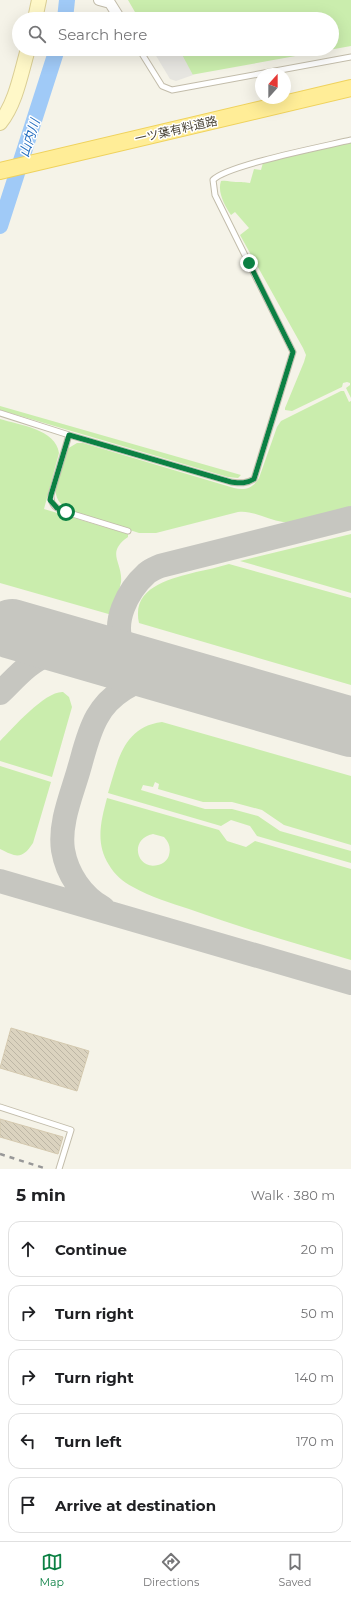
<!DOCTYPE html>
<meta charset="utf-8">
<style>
body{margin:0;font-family:Montserrat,"Noto Sans JP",sans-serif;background:#f6f6f6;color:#202124}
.compass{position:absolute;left:255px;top:68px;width:36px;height:36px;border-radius:50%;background:#fff;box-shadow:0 4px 16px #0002;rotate:21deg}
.stop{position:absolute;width:12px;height:12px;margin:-9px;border:3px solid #0b8043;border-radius:50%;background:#fff}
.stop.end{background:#0b8043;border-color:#fff;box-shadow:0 1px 4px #0008}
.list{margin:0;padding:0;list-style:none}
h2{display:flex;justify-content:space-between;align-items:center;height:52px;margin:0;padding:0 16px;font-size:17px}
h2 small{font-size:13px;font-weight:400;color:#757577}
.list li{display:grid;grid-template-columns:26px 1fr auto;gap:12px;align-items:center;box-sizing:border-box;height:56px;margin:0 8px 8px;padding:0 8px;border:1px solid #e0e0e0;border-radius:12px}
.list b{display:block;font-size:15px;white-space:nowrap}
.list em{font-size:13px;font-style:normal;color:#757577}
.icon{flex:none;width:22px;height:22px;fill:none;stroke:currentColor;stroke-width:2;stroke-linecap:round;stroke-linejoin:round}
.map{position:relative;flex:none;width:351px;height:1169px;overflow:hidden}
.search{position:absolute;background:#fff;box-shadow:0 4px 16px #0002;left:12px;right:12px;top:12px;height:44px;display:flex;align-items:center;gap:10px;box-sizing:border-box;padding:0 14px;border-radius:22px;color:#757577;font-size:15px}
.sheet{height:372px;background:#fff}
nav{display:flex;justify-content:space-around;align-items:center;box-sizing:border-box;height:56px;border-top:1px solid #e0e0e0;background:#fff;font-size:11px;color:#757577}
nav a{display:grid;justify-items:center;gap:2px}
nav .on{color:#0b8043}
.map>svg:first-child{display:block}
.green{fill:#caedad;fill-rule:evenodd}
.parking{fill:#e6e5e0}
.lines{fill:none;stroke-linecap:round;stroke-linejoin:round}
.river{stroke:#a0caf7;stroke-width:16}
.taxiway{stroke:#c6c6c0;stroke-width:24}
.runway{stroke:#c6c6c0;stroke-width:60}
.building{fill:url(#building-back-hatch);stroke:#d4c9af}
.lane-casing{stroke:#c2bcaa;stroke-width:7}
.street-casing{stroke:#c2bcaa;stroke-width:12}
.secondary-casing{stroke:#dace94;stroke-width:16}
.primary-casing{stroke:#efd25d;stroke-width:18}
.lane{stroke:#fff;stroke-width:5}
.street{stroke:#fff;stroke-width:10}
.secondary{stroke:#fff8c8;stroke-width:14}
.primary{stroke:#ffed97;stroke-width:16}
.rail{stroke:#989898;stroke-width:2.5;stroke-dasharray:5 5;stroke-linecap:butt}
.route{stroke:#0b8043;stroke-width:5}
.labels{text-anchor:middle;stroke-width:3;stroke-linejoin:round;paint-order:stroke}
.street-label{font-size:12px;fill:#4a4436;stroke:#fff}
.water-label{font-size:13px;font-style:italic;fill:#246ec0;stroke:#fff}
</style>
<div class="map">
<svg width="351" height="1169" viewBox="0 0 351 1169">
<defs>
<pattern id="building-back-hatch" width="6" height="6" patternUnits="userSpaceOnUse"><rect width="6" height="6" fill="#dbd3bf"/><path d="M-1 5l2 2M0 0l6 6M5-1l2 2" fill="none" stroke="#bdb6a5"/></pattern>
</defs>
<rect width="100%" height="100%" fill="#f5f3e8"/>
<!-- green -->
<path class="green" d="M 128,0 L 351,0 L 351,46 L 174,78 L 157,49 L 332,49 L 332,19 L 139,19 Z
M 351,138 L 351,398 L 346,388 L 350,385 L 350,383 L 347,382 L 343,383 L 342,387 L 292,411 L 285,410 L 285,408 L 304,362 L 306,355 L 303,348 L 240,235 L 249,228 L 235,212 L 231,215 C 225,206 217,192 221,181 C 227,180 231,182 236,182 C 242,182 244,182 250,183 L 254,169 L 261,170 L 264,159 Z
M 341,391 L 344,391 L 349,402 L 351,401 L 351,509 C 334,513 300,525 283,522 C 268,520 253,510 238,512 L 156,533 L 139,533 L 71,511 C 43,498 60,471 67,449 L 77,443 L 83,443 L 234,488 C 245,491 253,488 259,478 L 277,427 L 281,421 Z
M 0,406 L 241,475 L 238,478 L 228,477 L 0,410 Z
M 0,419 C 19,425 56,429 59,453 L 44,509 L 128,534 L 128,537 C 105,553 123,562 121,582 C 119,593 115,605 112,615 L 0,583 Z
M 351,534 L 351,593 L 240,561 Z
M 229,564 L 351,598 L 351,685 L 139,623 C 131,587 170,579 196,572 C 207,570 218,567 229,564 Z
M 63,692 L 69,697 L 72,707 L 52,777 L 0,761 L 0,741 C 13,728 45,691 63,692 Z
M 162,722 L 351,776 L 351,845 L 284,825 L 262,810 L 232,802 L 203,802 L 158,789 L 159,784 L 155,782 L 153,787 L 143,785 L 141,790 L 205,809 L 232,809 L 258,816 L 280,831 L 351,851 L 351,863 L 257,836 L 250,826 L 231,820 L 221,826 L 108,793 C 118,761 123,727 162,722 Z
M 0,766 L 51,782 L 33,843 C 22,860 16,857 0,849 Z
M 107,798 L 219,830 L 227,841 L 246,847 L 255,841 L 351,869 L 351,960 C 297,944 242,928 189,909 C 171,903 150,897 133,887 C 123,882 114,874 109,865 C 95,843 101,821 107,798 ZM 153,834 L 164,837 C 169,842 171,848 169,855 C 168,860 163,864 158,865 C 137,871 128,839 153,834 Z"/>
<!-- parking -->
<path class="parking" d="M 152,49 L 179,49 L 193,75 L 176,81 L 170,79 Z"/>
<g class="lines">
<!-- river -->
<path class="river" d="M 65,19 L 67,0
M 0,226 L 57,49"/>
<!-- taxiway -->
<path class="taxiway" d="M 147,669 C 138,663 129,657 124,648 C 110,623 128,590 147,573 C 151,570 156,568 160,566 L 351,518
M 0,693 C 14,680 30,660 49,655 C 62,651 75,652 87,652
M 0,881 L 351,983
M 103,908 C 82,896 67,874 63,850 C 59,823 72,794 79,769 C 84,752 88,733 97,717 C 103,706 113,696 124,689 C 142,677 163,677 183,678"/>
<!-- runway -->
<path class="runway" d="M 12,629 L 351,727"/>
</g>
<!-- building -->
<path class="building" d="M 11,1028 L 89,1051 L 77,1091 L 0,1068 Z
M 0,1119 L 63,1137 L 58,1154 L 0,1137 Z"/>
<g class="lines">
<!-- lane casing -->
<g class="lane-casing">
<path id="lane" d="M 139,49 L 162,86 L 172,90 L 351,57
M 0,413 L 69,435 L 231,482 C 240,483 246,484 254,479 L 293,352 L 215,195 L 213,180 C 227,165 326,146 351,140
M 69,435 L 51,495 C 50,505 57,509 66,512 L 128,531
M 0,1107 L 71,1130 L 59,1169"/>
</g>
<!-- street casing -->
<g class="street-casing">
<path id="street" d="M 99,0 L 110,3 L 120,19"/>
</g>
<!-- secondary casing -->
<g class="secondary-casing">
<path id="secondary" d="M 35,19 L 39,0
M 0,123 C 16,103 21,73 28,49"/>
</g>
<!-- primary casing -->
<g class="primary-casing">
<path id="primary" d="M 0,171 L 351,88"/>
</g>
<!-- lane -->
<use href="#lane" class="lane"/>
<!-- street -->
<use href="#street" class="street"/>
<!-- secondary -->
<use href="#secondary" class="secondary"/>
<!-- primary -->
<use href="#primary" class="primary"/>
<!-- rail -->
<path class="rail" d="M 0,1154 L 47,1169"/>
</g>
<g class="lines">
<!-- route -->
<path class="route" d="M 66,512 L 57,508 L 50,500 L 51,495 L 69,435 L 231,482 C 240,483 246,484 254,479 L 293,352 L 249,263"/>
</g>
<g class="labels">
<!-- street labels -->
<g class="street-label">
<text transform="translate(176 130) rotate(-13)" y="4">一ツ葉有料道路</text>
</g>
<!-- water labels -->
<g class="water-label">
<text transform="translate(29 138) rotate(-72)" y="5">山内川</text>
</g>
</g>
</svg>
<svg class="compass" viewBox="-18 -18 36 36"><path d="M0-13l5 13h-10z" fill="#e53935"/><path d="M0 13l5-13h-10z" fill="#757577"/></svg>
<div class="stop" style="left:66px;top:512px"></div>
<div class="stop end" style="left:249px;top:263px"></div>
<div class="search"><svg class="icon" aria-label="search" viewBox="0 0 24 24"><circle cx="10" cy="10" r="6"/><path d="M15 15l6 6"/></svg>Search here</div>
</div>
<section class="sheet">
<h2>5 min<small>Walk · 380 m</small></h2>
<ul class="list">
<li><svg class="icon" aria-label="ahead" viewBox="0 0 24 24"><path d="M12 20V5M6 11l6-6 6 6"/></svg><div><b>Continue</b></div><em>20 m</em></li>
<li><svg class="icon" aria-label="right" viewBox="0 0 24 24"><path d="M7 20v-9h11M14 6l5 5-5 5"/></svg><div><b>Turn right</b></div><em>50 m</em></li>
<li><svg class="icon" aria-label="right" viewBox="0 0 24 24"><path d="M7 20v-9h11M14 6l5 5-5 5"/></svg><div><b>Turn right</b></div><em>140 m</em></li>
<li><svg class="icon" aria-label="left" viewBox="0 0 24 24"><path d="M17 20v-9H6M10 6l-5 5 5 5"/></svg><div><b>Turn left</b></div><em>170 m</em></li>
<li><svg class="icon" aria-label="arrive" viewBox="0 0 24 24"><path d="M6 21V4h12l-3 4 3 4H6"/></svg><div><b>Arrive at destination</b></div></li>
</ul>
</section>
<nav>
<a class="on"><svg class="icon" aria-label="map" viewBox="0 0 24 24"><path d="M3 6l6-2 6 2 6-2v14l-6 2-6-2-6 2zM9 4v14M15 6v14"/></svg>Map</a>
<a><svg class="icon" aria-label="directions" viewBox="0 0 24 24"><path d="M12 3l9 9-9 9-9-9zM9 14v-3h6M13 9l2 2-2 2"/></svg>Directions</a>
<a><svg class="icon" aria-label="saved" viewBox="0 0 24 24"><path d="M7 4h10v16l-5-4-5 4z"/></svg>Saved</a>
</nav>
